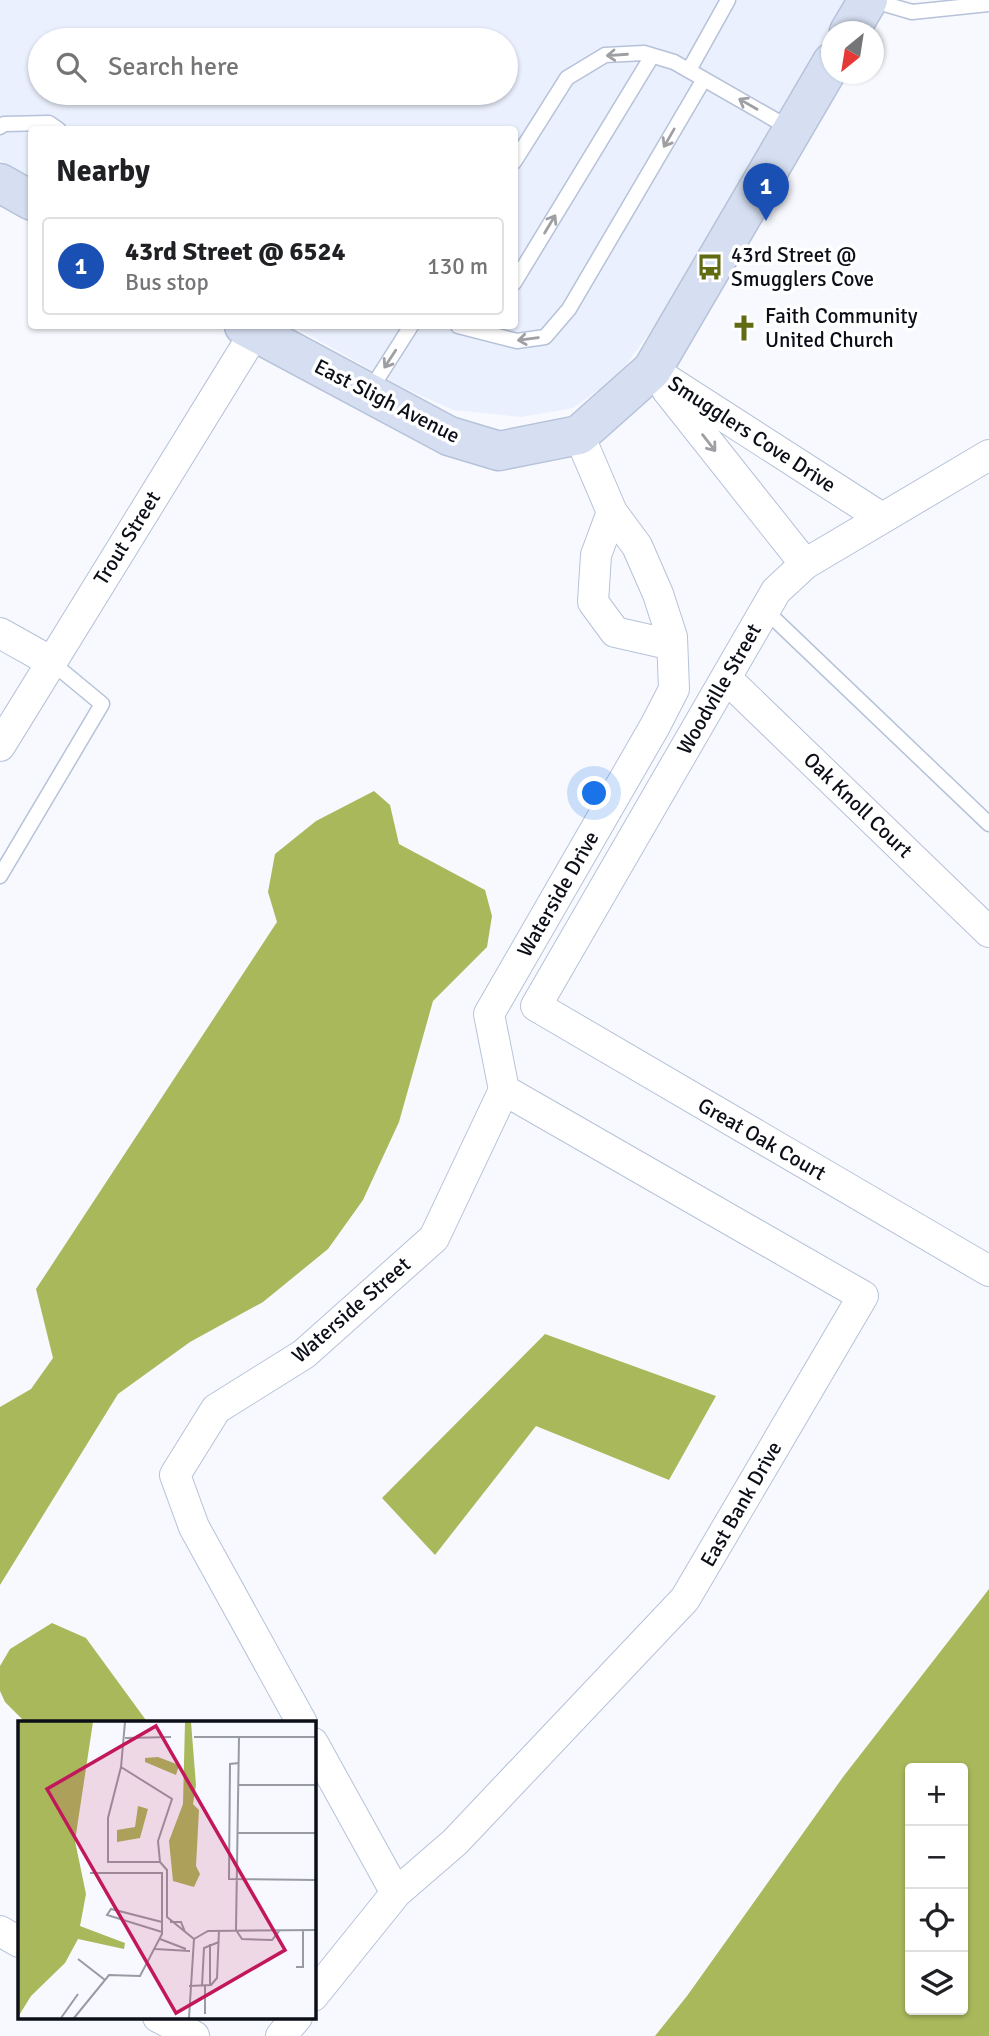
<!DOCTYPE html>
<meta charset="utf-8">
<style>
body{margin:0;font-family:Signika,sans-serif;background:#f6f6f6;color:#202124}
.controls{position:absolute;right:21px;bottom:21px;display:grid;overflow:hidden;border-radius:7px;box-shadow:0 2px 5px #0004}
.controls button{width:63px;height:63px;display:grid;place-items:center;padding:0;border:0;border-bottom:2px solid #e0e0e0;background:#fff;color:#202124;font:35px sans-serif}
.compass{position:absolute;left:821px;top:21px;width:63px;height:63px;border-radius:50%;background:#fff;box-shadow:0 2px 5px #0004;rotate:210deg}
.you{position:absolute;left:595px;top:794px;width:24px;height:24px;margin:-18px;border:5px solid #fff;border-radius:50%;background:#1a73e8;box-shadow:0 0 0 10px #1a73e833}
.badge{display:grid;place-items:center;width:46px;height:46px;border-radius:50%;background:#db2777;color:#fff;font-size:23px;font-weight:700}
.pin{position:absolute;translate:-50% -58px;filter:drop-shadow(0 2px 4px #0008)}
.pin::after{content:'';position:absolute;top:37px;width:24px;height:21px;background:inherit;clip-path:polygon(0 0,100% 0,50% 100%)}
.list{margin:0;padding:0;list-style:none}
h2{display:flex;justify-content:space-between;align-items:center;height:91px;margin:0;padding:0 28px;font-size:30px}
h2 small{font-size:23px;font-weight:400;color:#757577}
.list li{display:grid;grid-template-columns:46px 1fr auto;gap:21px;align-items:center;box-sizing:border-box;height:98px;margin:0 14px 14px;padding:0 14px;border:2px solid #e0e0e0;border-radius:7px}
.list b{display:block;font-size:26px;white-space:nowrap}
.list p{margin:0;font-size:23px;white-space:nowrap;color:#757577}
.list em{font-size:23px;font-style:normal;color:#757577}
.icon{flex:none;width:38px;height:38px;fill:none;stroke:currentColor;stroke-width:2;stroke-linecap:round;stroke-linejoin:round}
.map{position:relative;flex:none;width:989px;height:2036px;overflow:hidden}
.search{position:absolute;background:#fff;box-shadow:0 2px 5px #0004;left:28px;top:28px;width:490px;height:77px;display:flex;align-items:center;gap:18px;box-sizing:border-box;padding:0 24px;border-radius:38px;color:#757577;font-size:26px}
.panel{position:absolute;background:#fff;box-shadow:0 2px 5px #0004;left:28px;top:126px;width:490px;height:203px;border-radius:7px}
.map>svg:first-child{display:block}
.built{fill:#eaf0fd;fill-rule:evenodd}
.water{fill:#a9b85b;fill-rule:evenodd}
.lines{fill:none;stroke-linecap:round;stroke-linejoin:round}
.lane-casing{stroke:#b6c2d9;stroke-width:17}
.street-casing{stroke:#b6c2d9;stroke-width:32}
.secondary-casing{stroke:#b6c2d9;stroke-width:41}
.lane{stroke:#fff;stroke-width:14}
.street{stroke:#fff;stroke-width:30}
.secondary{stroke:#d6dff2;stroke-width:38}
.oneway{stroke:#9e9fa2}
.labels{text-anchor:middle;stroke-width:7;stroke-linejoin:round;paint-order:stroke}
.poi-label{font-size:21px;fill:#0c0f17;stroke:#fff;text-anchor:start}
.street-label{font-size:21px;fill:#0c0f17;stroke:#fff}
.inset-road{fill:none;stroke:#999ba2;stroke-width:2}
.view{fill:#c2185b;fill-opacity:0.15;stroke:#c2185b;stroke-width:3.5}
.inset-edge{fill:none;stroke:#0c0f17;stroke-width:3.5}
</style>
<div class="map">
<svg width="989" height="2036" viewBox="0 0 989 2036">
<rect width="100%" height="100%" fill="#f7f9fe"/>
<!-- built -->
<path class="built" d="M 0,0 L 848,0 L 655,325 L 618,376 L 573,408 L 521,417 L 453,410 L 402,387 L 293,326 L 514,326 L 514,130 L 32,130 L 31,178 L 0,160 ZM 40,40 L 506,40 L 506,93 L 40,93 Z"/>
<!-- water -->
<path class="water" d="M 374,791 L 390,805 L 399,844 L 485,890 L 492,916 L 487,947 L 433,1001 L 399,1122 L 363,1200 L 328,1249 L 263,1302 L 190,1342 L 118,1394 L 0,1585 L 0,1407 L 31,1389 L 53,1358 L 36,1289 L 277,922 L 268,892 L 275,854 L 316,821 Z
M 545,1334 L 716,1396 L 669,1480 L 536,1426 L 435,1555 L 382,1498 Z
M 989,1589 L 989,2036 L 655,2036 L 687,1996 L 843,1777 ZM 910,1768 L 963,1768 L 963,2010 L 910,2010 Z
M 52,1623 L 86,1638 L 148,1723 L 26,1723 L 5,1702 L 0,1691 L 0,1666 L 10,1649 Z"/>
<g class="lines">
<!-- lane casing -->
<g class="lane-casing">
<path id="lane" d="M 871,0 L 912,12 L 989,4
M 689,70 L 728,0
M 0,127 L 4,124 L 49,123 L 59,130
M 514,162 L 567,78 L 605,55 L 644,53 L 674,62 L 791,129
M 514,283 L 652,56
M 458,326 L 517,341 L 545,337 L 569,309 L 704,79
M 369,392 L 411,326
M 765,610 L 989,824
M 0,876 L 102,704 L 50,661"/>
</g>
<!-- street casing -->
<g class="street-casing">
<path id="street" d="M 652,370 L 882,518
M 667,390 L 805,564
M 989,455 L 805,564 L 776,591 L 536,1006 L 989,1271
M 612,512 L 596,555 L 593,602 L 615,632 L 672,645
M 0,633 L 50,661
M 726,678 L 989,932
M 0,746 L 255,332
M 504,1090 L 489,1014 L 655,726 L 674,689 L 672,637 L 658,594 L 637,546 L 612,512 L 579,435
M 302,1723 L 194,1527 L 175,1475 L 216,1409 L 304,1354 L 434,1238 L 504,1090
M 313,1743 L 396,1893
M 0,1931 L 19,1942
M 313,1996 L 396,1893 L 455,1842 L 685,1599 L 863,1296 L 504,1090
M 158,2017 L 194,2036
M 281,2036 L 297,2017"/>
</g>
<!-- secondary casing -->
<g class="secondary-casing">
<path id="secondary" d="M 849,32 L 868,0
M 0,183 L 32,201
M 244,326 L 449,436 L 499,451 L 579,435 L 652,370 L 832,62"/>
</g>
<!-- lane -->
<use href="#lane" class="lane"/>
<!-- street -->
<use href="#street" class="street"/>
<!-- secondary -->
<use href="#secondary" class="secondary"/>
</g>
<!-- one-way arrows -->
<defs><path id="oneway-shaft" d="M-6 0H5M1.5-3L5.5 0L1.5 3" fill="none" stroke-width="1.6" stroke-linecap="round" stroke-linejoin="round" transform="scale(1.75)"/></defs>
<g class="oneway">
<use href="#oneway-shaft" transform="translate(617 55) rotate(176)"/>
<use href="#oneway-shaft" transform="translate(748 104) rotate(-150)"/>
<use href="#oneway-shaft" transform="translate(669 138) rotate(120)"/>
<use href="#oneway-shaft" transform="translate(550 224) rotate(-59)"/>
<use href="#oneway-shaft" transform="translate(528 339) rotate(172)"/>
<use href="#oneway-shaft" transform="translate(390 359) rotate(123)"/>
<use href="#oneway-shaft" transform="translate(709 443) rotate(52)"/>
</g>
<!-- icons -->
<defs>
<g id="bus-bare" transform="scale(2.1)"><path d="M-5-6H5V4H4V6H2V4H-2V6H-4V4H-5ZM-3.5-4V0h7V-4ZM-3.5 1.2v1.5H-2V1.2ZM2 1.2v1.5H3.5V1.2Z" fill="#606b13" stroke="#fff" stroke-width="2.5" paint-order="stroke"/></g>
<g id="church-bare" transform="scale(2.1)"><path d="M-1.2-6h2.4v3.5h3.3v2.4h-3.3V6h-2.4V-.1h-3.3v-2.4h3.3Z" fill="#606b13" stroke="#fff" stroke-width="2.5" paint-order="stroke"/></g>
</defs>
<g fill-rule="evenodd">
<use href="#bus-bare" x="710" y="267"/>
<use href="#church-bare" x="744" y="328"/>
</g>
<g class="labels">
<!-- poi labels -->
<g class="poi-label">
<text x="731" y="262">43rd Street @<tspan x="731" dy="24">Smugglers Cove</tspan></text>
<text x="765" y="323">Faith Community<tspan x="765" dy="24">United Church</tspan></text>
</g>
<!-- street labels -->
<g class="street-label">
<text transform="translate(387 401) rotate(27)" y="7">East Sligh Avenue</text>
<text transform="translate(752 434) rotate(33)" y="7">Smugglers Cove Drive</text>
<text transform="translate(127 538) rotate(-58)" y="7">Trout Street</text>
<text transform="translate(719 689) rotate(-60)" y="7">Woodville Street</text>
<text transform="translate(858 805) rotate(44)" y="7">Oak Knoll Court</text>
<text transform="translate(558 894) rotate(-60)" y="7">Waterside Drive</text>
<text transform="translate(762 1139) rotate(30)" y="7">Great Oak Court</text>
<text transform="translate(351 1310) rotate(-41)" y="7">Waterside Street</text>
<text transform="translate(741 1504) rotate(-60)" y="7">East Bank Drive</text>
</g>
</g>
<!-- overview -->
<g transform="translate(18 1721)">
<rect width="298" height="298" fill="#f7f9fe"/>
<path d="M 0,1 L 75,1 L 57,120 L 68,173 L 62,205 L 107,222 L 106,228 L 60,218 L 47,242 L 13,275 L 0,296 ZM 167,1 L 173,1 L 178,64 L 175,83 L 181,89 L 178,145 L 182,153 L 176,166 L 155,160 L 151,120 L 165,83 ZM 140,36 L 161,44 L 158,54 L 127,41 L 127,37 ZM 120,85 L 130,88 L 122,117 L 99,121 L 99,109 L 117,106 Z" fill="#a9b85b"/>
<path class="inset-road" d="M 107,1 L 103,46 L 90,97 L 90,141 L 142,141M 176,16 L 298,16M 221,16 L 218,209 L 224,218 L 254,219 L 262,209M 107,17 L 153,16M 221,42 L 212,43 L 211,158 L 298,159M 103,46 L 154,78 L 140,120 L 142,141M 221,64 L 298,64M 220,112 L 298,112M 142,141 L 149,149 L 149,196 L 176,218M 144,201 L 93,188 L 89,194 L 144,211M 152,201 L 163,201 L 167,211M 142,218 L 168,228M 176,218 L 190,210 L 298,209M 137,228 L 172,230M 60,238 L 87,259M 278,246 L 285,246 L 285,209M 192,264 L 192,223M 171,265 L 193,264 L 199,257 L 201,209M 184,265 L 186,227 L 201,221M 187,265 L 187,293M 43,297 L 60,273M 56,297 L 91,254 L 122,255 L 144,213 L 144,152 L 72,152M 171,297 L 176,218"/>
<path class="view" d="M 138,5 L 267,229 L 158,292 L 29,68 Z"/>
<rect width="298" height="298" class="inset-edge"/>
</g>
</svg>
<div class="controls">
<button>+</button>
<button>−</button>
<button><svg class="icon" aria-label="locate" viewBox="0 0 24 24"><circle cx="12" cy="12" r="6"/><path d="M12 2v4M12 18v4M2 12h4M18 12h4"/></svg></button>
<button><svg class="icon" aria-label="layers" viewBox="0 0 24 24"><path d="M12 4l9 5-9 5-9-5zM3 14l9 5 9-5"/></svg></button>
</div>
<svg class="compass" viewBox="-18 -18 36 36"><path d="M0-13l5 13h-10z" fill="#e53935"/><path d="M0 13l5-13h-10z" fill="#757577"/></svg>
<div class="you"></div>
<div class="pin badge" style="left:766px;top:221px;background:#1a4fb4">1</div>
<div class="search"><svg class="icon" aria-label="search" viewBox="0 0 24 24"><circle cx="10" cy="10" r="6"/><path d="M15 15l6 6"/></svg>Search here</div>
<section class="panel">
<h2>Nearby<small></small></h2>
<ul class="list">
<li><span class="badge" style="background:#1a4fb4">1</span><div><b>43rd Street @ 6524</b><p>Bus stop</p></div><em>130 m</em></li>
</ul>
</section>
</div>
